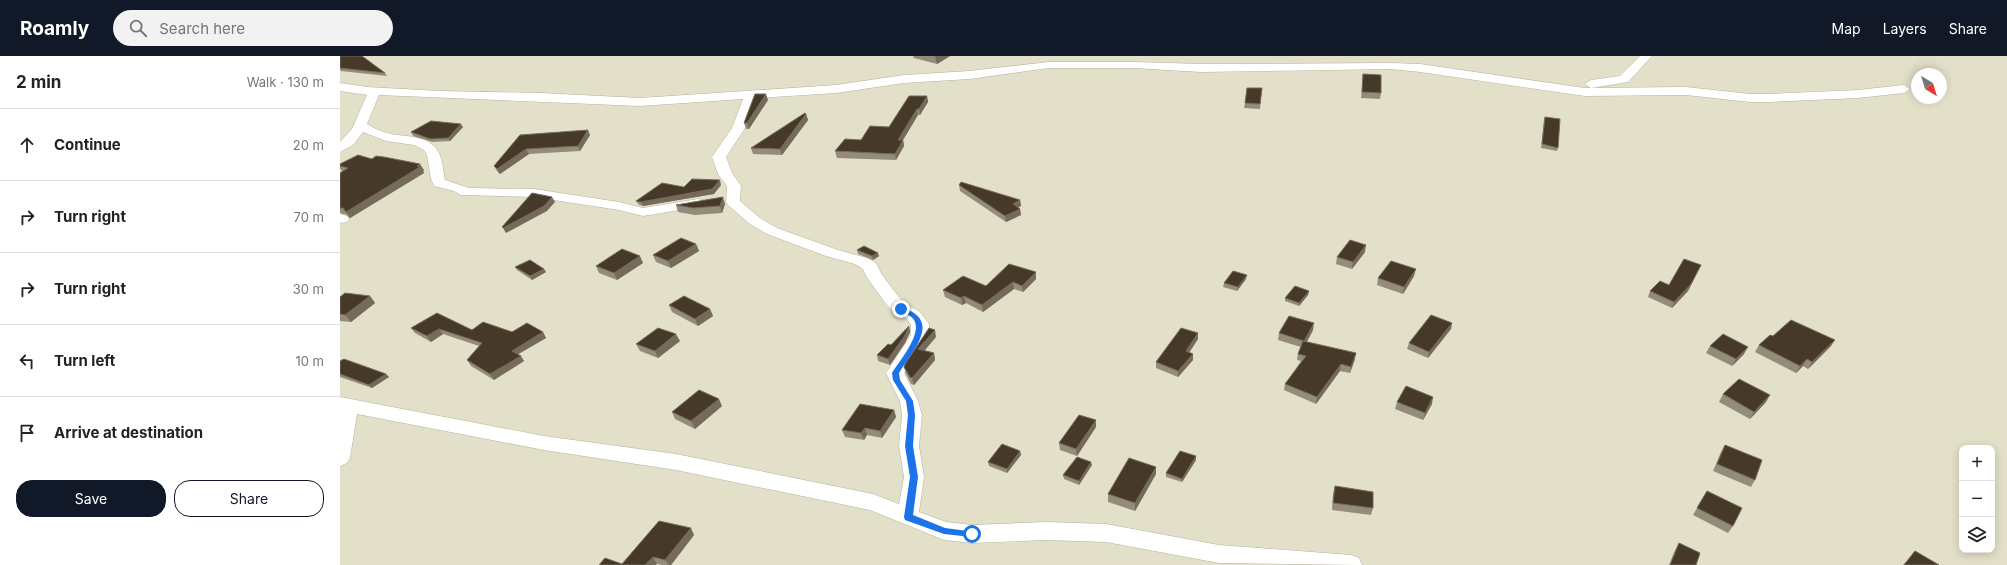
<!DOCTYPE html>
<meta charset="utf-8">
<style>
body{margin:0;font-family:Inter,sans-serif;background:#f2f2f2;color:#222}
.controls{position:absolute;right:12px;bottom:12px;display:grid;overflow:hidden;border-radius:8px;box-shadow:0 2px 10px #0003}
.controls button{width:36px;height:36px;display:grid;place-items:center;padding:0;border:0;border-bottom:1px solid #e0e0e0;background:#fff;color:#222;font:20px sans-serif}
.compass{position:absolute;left:1571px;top:12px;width:36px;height:36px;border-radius:50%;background:#fff;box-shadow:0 2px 10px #0003;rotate:142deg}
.stop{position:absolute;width:12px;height:12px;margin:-9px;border:3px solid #1a73e8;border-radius:50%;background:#fff}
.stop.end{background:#1a73e8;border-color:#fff;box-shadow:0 1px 4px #0008}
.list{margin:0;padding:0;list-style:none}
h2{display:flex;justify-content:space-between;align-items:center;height:52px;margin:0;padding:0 16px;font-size:17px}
h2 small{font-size:13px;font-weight:400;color:#767676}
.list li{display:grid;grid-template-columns:26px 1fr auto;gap:12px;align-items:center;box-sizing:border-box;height:72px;padding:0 16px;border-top:1px solid #e0e0e0}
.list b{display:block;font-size:15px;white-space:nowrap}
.list em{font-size:13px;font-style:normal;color:#767676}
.actions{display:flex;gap:8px;padding:12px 16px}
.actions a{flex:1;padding:9px 0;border:1px solid #111827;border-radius:16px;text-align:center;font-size:14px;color:#111827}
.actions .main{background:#111827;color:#fff}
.icon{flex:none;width:22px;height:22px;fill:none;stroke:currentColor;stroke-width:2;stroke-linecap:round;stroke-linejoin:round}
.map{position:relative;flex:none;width:1667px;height:509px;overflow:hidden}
header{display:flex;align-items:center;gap:24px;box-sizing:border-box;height:56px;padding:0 20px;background:#111827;color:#fff}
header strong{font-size:19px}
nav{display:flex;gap:22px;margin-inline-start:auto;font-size:14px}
.search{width:280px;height:36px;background:#f2f2f2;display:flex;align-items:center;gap:10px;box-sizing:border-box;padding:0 14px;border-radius:22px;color:#767676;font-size:15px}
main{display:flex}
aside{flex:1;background:#fff}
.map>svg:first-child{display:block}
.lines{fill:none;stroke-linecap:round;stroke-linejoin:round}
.minor-casing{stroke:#b5b29c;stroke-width:1}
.minor{fill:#fff;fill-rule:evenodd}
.wall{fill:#948c7a}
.shaded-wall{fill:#756b5a}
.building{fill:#46392a;stroke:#756b5a}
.route{fill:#1a73e8}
</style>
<header>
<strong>Roamly</strong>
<div class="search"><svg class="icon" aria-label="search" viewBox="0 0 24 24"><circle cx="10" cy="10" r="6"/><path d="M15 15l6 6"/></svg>Search here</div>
<nav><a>Map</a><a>Layers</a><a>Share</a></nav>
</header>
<main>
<aside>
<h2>2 min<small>Walk · 130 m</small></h2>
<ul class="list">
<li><svg class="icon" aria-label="ahead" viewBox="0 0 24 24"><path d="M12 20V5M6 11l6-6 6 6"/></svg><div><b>Continue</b></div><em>20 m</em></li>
<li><svg class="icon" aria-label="right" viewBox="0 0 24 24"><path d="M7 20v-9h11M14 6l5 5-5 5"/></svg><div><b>Turn right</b></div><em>70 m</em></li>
<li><svg class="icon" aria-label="right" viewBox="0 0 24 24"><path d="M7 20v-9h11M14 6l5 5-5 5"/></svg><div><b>Turn right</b></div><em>30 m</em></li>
<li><svg class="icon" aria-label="left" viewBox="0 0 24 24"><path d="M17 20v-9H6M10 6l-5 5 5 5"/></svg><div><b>Turn left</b></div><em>10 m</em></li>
<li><svg class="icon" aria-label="arrive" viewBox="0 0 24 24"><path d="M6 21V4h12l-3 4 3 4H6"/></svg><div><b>Arrive at destination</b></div></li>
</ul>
<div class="actions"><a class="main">Save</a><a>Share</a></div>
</aside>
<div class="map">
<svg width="1667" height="509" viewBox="0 0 1667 509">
<rect width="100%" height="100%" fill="#e3e0c9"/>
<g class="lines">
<!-- minor casing -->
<g class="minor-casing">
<path id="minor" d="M 1300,0 L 1312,0 L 1288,26 L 1251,32 L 1245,28 L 1251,24 L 1280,20 Z
M 709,6 L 793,6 L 861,8 L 1051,7 L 1080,8 L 1245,32 L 1346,31 L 1410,38 L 1429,38 L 1518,34 L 1564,29 L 1570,33 L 1564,37 L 1518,42 L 1429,46 L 1410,46 L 1346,39 L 1245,40 L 1080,16 L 1051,13 L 861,16 L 793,12 L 709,12 L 629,23 L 564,27 L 496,37 L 416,42 L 405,72 L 386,101 L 392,117 L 401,130 L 400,145 L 420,162 L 437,172 L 498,194 L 527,202 L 536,207 L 542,219 L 558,240 L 567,249 L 579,255 L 589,268 L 589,279 L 564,317 L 578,345 L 582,359 L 579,390 L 584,421 L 579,456 L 606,466 L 632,469 L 706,466 L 766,468 L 879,489 L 1011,499 L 1019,502 L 1022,509 L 879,507 L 766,486 L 706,484 L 632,487 L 604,484 L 530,454 L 336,414 L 204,394 L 17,358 L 10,402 L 7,407 L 0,410 L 0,341 L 204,380 L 336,398 L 533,438 L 559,448 L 564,421 L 559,390 L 562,359 L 560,345 L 546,317 L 571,279 L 571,269 L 567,263 L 555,257 L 546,248 L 526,220 L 523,213 L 515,208 L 486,200 L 427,178 L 410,168 L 388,149 L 386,146 L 387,130 L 378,118 L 372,101 L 392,72 L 403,43 L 300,50 L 39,39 L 27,68 C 33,72 40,75 47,77 C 65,82 89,77 99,97 C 103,105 103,116 105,124 L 129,132 L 194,133 L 279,146 L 303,152 L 358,143 L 363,144 L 365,147 L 363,150 L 358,151 L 303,160 L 279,154 L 194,141 L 121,139 L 114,135 L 94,130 L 91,123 L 87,99 L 84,94 L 74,89 L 46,85 L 23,76 L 13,89 L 0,96 L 0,86 L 12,73 L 27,39 L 0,35 L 0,27 L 27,31 L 100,35 L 201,37 L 300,42 L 496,29 L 564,19 L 629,15 Z
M 0,158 L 7,160 L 9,163 L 7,166 L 0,167 Z"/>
</g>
<!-- minor -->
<use href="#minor" class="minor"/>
</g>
<!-- wall -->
<path class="wall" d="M 0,0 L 45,17 L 47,20 L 1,15 L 0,14 Z
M 573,0 L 610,0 L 597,8 L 574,2 Z
M 1023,18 L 1041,37 L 1040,43 L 1021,42 Z
M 922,32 L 920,53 L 904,52 L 905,47 Z
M 587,40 L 588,46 L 580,59 L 578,59 L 563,84 L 564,90 L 556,104 L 497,102 L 495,95 L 549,71 Z
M 428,44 L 409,73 L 406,73 L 404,67 Z
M 466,58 L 468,64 L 442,99 L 413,98 L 411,92 Z
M 1205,61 L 1218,92 L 1217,95 L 1201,92 L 1204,64 Z
M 123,71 L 110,85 L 92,86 L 73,80 L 71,76 Z
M 180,79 L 250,79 L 240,95 L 189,98 L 160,118 L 157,115 L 154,110 Z
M 0,108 L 84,114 L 83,115 L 84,117 L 10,162 L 7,159 L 0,157 L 0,117 L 2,115 L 0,113 Z
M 381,129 L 374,138 L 303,150 L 299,149 L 296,145 Z
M 619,129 L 680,144 L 681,150 L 678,151 L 680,153 L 681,159 L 666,166 L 620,135 Z
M 385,148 L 382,157 L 355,159 L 338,156 L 336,149 Z
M 356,188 L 359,195 L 331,212 L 316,206 L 313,199 Z
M 517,194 L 539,200 L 533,204 L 518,198 Z
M 1025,196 L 1012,213 L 996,208 L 997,201 Z
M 303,207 L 277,224 L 259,217 L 256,210 Z
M 1361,209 L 1348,235 L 1332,252 L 1308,241 L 1310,235 L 1329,229 Z
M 175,211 L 204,213 L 206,216 L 192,224 L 177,214 Z
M 1074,220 L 1063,238 L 1037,229 L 1038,222 Z
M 696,223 L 683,236 L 674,233 L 643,256 L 626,247 L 622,249 L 605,241 L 603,234 Z
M 906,223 L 897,235 L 883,231 L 884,227 Z
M 969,235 L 968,239 L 959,250 L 945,245 L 945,242 Z
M 30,240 L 35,247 L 11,266 L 0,265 L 0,241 Z
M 329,249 L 370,253 L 373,260 L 358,270 L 332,256 Z
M 1112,267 L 1111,273 L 1088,302 L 1067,293 L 1069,287 Z
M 569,270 L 570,276 L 565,287 L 550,309 L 538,305 L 537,299 L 551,289 Z
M 71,272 L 203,276 L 206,282 L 178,298 L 184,305 L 154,324 L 131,310 L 127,304 L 139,290 L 103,278 L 91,286 L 75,277 Z
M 973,274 L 967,286 L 1015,303 L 1010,317 L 1000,315 L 976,348 L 944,334 L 945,328 L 961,305 L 957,304 L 958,298 L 961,291 L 938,284 L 939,277 Z
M 1433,280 L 1491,290 L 1468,313 L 1463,310 L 1456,317 L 1415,296 L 1419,289 Z
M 596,281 L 584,294 L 594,297 L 595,304 L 574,329 L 571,328 L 566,318 L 564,311 Z
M 858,283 L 849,297 L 853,298 L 853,304 L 838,321 L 816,312 L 816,306 Z
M 340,285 L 318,302 L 300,295 L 296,288 Z
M 1370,290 L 1404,298 L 1392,310 L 1366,297 Z
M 0,305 L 46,318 L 49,321 L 32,332 L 0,321 Z
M 1383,338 L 1426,346 L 1410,363 L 1379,346 Z
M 1057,346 L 1092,348 L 1083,364 L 1055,353 Z
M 382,350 L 355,373 L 335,363 L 332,356 Z
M 554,354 L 556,361 L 542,382 L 527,379 L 524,384 L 505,381 L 502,374 Z
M 756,371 L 737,400 L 720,394 L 719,387 Z
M 1385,389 L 1415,424 L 1411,431 L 1373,415 L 1381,396 Z
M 680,395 L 681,399 L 667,417 L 649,410 L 648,406 Z
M 856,400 L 856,404 L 842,426 L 826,421 L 826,417 Z
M 752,409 L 739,429 L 724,423 L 723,419 Z
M 816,418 L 795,455 L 768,446 L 768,438 Z
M 995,430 L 1033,452 L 1031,459 L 992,454 L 993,438 Z
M 1367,435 L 1393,470 L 1388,477 L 1353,459 Z
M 354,479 L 331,509 L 322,509 L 317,508 L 282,508 Z
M 1339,487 L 1356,509 L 1329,509 L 1335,494 Z
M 1575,495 L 1599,509 L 1563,509 Z"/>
<!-- shaded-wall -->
<path class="shaded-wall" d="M 595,0 L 610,0 L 597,8 Z
M 426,38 L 428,44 L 409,73 L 407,67 Z
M 587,40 L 588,46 L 580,59 L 579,53 Z
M 577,53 L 578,59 L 563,84 L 564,90 L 556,104 L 555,98 L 558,84 Z
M 466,58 L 468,64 L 442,99 L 440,93 Z
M 121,68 L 123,71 L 110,85 L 108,82 Z
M 248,74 L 250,79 L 240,95 L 238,90 Z
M 186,93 L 189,98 L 160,118 L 157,113 Z
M 80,108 L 84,114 L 83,115 L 84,117 L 10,162 L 6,156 Z
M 380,124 L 381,129 L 374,138 L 303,150 L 301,146 Z
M 212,141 L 215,146 L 207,155 L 166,177 L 163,172 Z
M 383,141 L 385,148 L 382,157 L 380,150 Z
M 680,144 L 681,150 L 674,154 L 673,148 Z
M 680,153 L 681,159 L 666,166 L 665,160 Z
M 356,188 L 359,195 L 331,212 L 328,205 Z
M 1026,189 L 1025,196 L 1012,213 L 1013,206 Z
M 538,197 L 539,200 L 533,204 L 532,200 Z
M 300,200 L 303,207 L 277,224 L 274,217 Z
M 1361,209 L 1348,235 L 1332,252 L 1334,246 Z
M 204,213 L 206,216 L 192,224 L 190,220 Z
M 1076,213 L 1074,220 L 1063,238 L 1064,231 Z
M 696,216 L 696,223 L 683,236 L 682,230 Z
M 907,219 L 906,223 L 897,235 L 898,231 Z
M 673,226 L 674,233 L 643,256 L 642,249 Z
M 969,235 L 968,239 L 959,250 L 959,247 Z
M 30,240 L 35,247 L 11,266 L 5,259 Z
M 624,240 L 626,247 L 622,249 L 621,242 Z
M 370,253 L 373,260 L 358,270 L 355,263 Z
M 974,267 L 973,274 L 963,292 L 964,285 Z
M 1112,267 L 1111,273 L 1088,302 L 1089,296 Z
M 569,270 L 570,276 L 565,287 L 550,309 L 548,303 Z
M 99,273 L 103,278 L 91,286 L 87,280 Z
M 595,274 L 596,281 L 580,300 L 578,293 Z
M 203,276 L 206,282 L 175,300 L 172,295 Z
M 858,277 L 858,283 L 846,301 L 846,295 Z
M 336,278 L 340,285 L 318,302 L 315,295 Z
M 1495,284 L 1491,290 L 1468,313 L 1472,306 Z
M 1408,291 L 1404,298 L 1392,310 L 1396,303 Z
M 594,297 L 595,304 L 574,329 L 572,322 Z
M 1016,297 L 1015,303 L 1010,317 L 1011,311 Z
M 853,298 L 853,304 L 838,321 L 838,315 Z
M 181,300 L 184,305 L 154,324 L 150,318 Z
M 1467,303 L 1463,310 L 1456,317 L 1460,310 Z
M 1001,308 L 1000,315 L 976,348 L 977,341 Z
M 46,318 L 49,321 L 32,332 L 29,329 Z
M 1430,339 L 1426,346 L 1410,363 L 1414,356 Z
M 1093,341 L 1092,348 L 1083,364 L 1085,357 Z
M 379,343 L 382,350 L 355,373 L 351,365 Z
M 554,354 L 556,361 L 542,382 L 540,375 Z
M 756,364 L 756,371 L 737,400 L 736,393 Z
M 525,372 L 527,379 L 524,384 L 521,377 Z
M 680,395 L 681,399 L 667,417 L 667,413 Z
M 856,400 L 856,404 L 842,426 L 842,423 Z
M 751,406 L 752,409 L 739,429 L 739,425 Z
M 816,411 L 816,418 L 795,455 L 795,447 Z
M 351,472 L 354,479 L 331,509 L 329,509 L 325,504 Z
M 313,501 L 317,508 L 316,509 L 305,509 Z"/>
<!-- building -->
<path class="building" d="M 0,0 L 22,0 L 45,17 L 0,12 Z
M 1023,18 L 1041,19 L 1041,37 L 1022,36 Z
M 907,32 L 922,32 L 920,48 L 905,47 Z
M 415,38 L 426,38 L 407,67 L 404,67 Z
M 569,40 L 587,40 L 579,53 L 577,53 L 558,84 L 563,84 L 555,98 L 495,95 L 505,83 L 521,84 L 530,70 L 549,71 Z
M 465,57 L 466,58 L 440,93 L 411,92 Z
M 1205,61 L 1220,63 L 1218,92 L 1202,88 Z
M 91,65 L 121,68 L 108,82 L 90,83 L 71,76 Z
M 248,74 L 238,90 L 186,93 L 157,113 L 154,110 L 180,79 Z
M 18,99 L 32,103 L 36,100 L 44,101 L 80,108 L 77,110 L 80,111 L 6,156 L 3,152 L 0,152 L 0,117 L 8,112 L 0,110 L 0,108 Z
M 352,123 L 380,124 L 372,133 L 301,146 L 296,145 L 322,127 L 344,131 Z
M 621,126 L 680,144 L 673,148 L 680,153 L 665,160 L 619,129 Z
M 192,137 L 212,141 L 204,150 L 163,172 L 162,171 Z
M 383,141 L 380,150 L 353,152 L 336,149 Z
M 341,182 L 356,188 L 328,205 L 313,199 Z
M 1010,184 L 1026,189 L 1013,206 L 997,201 Z
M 524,190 L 538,197 L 532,200 L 517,194 Z
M 282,193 L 300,200 L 274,217 L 256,210 Z
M 1344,203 L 1361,209 L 1351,228 L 1334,246 L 1310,235 L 1320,225 L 1329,229 Z
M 190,204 L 204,213 L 190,220 L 175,211 Z
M 1051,205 L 1076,213 L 1064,231 L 1038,222 Z
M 669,208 L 696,216 L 682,230 L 673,226 L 642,249 L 624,240 L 621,242 L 603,234 L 623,220 L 646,230 Z
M 893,215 L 907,219 L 898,231 L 884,227 Z
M 955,230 L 969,235 L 959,247 L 945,242 Z
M 5,237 L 30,240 L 5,259 L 0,258 L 0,241 Z
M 344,240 L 370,253 L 355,263 L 329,249 Z
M 97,257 L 132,274 L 143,266 L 172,276 L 187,267 L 203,276 L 172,295 L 181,300 L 150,318 L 127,304 L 142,287 L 99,273 L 87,280 L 71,272 Z
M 1091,259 L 1112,267 L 1089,296 L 1069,287 Z
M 949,260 L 974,267 L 964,285 L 939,277 Z
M 1451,264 L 1495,284 L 1472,306 L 1467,303 L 1460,310 L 1419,289 L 1430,279 L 1433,280 Z
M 569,270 L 564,281 L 548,303 L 537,299 L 548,288 L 551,289 Z
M 318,272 L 336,278 L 315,295 L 296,288 Z
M 589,272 L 595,274 L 578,293 L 594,297 L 572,322 L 570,321 L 564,311 L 565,308 Z
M 841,272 L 858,277 L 846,295 L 853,298 L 838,315 L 816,306 Z
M 1383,278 L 1408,291 L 1396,303 L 1370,290 Z
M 963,285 L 1016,297 L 1011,311 L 1001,308 L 977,341 L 945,328 L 966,300 L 958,298 Z
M 4,303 L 46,318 L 29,329 L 0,318 L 0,305 Z
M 1399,323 L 1430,339 L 1414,356 L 1383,338 Z
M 1066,330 L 1093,341 L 1085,357 L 1057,346 Z
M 359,334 L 379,343 L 351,365 L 332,356 Z
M 520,348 L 554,354 L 540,375 L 525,372 L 521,377 L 502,374 Z
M 739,359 L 756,364 L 736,393 L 719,387 Z
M 662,388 L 680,395 L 667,413 L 648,406 Z
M 1385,389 L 1422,404 L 1415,424 L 1377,408 Z
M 840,395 L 856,400 L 842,423 L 826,417 Z
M 737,401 L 751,406 L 739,425 L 723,419 Z
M 789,402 L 816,411 L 795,447 L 768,438 Z
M 995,430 L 1033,436 L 1033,452 L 993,447 Z
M 1367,435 L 1402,452 L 1393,470 L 1357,452 Z
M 319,465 L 351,472 L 325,504 L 313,501 L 305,509 L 259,509 L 265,502 L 282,508 Z
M 1339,487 L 1360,497 L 1356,509 L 1330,509 Z
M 1575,495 L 1599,509 L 1564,509 Z"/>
<!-- route -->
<path class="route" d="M 561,251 C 603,264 573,294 559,317 L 560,324 L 573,345 L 575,359 L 573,390 L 578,421 L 573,459 L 605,472 L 635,476 L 635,480 L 632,481 L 604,478 L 565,464 L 564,461 L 570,421 L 565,390 L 568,359 L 566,345 L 553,324 L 552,317 C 560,304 588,272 570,260 C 567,258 562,256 559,255 L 559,252 Z"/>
</svg>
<div class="controls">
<button>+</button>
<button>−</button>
<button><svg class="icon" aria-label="layers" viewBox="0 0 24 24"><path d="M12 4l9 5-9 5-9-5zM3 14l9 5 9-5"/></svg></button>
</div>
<svg class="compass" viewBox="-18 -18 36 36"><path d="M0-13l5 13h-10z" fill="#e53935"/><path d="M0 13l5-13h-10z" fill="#767676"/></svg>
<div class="stop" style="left:632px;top:478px"></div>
<div class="stop end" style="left:561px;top:253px"></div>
</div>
</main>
